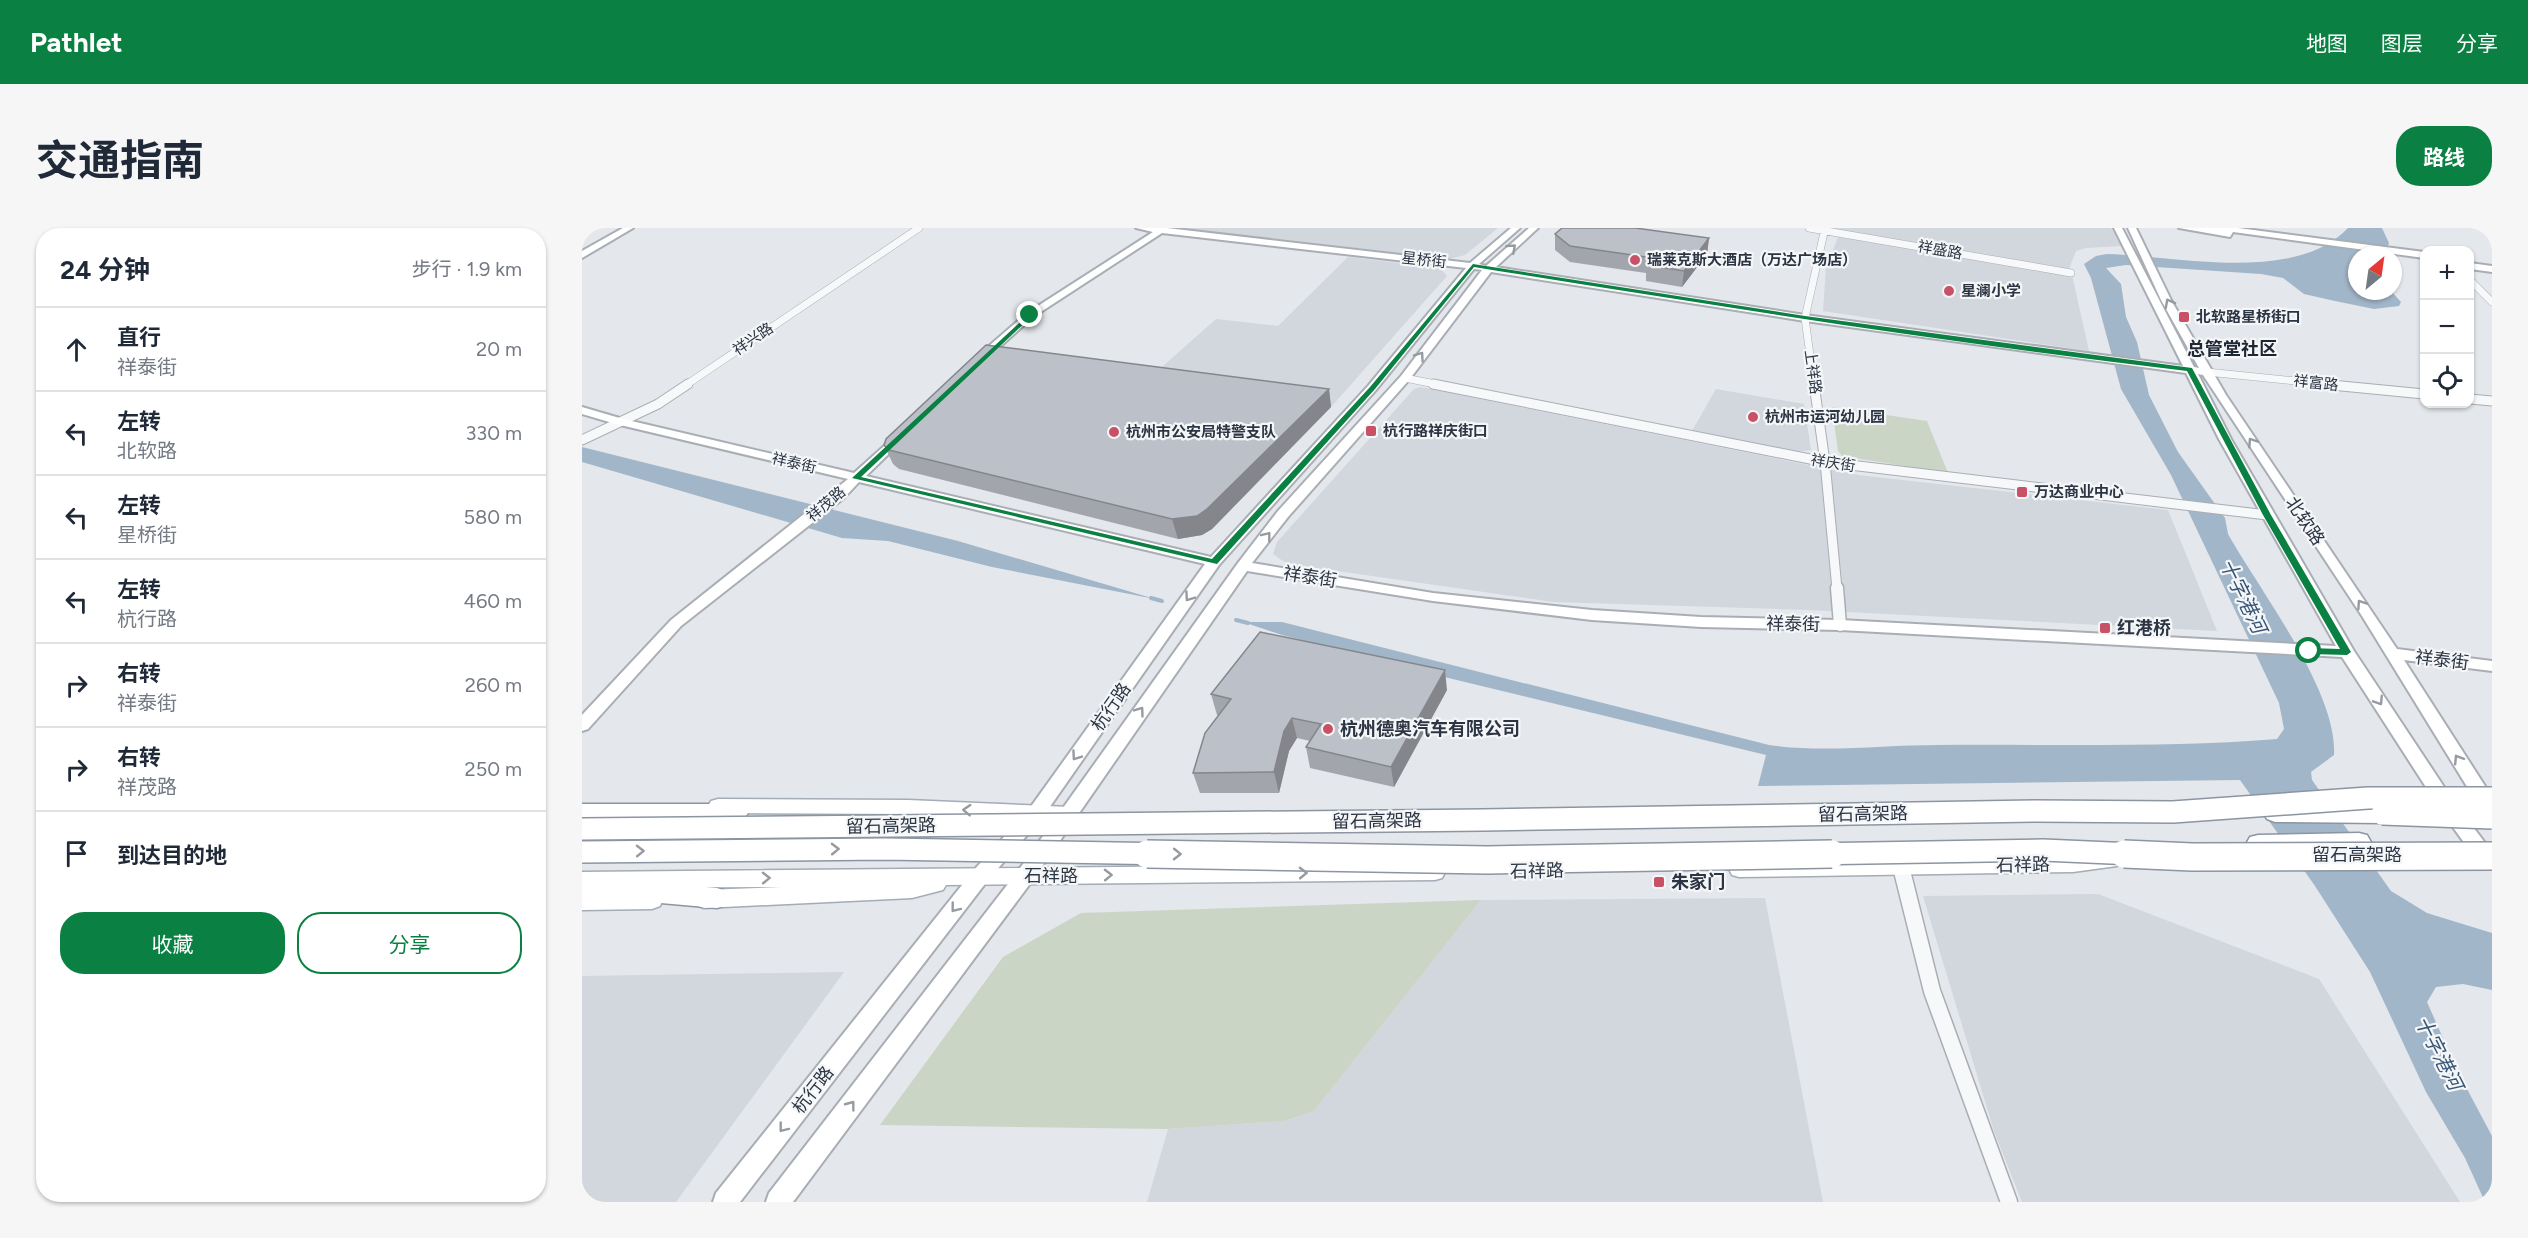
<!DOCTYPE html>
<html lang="zh">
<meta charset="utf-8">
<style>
body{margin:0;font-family:Figtree,"Noto Sans SC",sans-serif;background:#f6f6f7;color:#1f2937}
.controls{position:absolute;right:18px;top:18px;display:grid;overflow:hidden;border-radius:12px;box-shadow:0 2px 4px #0004}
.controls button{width:54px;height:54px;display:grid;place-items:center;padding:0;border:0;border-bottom:2px solid #e0e1e3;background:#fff;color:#1f2937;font:30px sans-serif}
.compass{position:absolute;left:1766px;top:18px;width:54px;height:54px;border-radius:50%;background:#fff;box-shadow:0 2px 4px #0004;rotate:29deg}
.stop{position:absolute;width:18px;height:18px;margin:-14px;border:4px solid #0b8043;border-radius:50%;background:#fff}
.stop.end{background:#0b8043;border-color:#fff;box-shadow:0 2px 6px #0008}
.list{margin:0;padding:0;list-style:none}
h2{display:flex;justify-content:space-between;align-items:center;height:78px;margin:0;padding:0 24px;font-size:26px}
h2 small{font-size:20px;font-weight:400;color:#747a83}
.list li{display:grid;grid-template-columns:39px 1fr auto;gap:18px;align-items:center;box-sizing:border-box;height:84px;padding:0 24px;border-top:2px solid #e0e1e3}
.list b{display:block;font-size:22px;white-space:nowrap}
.list p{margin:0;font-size:20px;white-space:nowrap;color:#747a83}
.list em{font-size:20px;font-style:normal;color:#747a83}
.actions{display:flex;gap:12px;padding:18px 24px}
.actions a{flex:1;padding:14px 0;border:2px solid #0b8043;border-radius:24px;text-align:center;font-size:21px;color:#0b8043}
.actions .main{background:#0b8043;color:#fff}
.icon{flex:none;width:33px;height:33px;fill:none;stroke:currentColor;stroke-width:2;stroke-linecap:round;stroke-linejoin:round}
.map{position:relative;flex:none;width:1910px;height:974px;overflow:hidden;border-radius:24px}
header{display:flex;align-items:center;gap:36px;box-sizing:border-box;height:84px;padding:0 30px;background:#0b8043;color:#fff}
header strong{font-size:28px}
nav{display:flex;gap:33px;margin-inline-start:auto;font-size:21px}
.intro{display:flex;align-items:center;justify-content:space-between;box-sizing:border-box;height:144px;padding:0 36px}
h1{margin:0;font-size:42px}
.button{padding:15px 27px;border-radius:24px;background:#0b8043;color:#fff;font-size:21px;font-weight:700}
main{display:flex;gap:36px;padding:0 36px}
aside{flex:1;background:#fff;border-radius:24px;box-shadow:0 2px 4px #0004}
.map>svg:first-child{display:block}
.built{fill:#d2d6dd}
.green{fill:#cad5c6}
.water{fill:#a2b6c9}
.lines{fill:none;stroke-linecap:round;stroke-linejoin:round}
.stream{stroke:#a2b6c9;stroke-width:4}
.street-far3-casing{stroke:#a9aeb5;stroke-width:8}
.street-far2-casing{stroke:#a9aeb5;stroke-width:11}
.street-far1-casing{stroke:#a9aeb5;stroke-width:15}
.street-casing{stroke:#a9aeb5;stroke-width:19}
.secondary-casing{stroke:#a9aeb5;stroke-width:4}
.primary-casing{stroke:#a4acb6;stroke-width:3}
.highway-casing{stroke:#8c95a1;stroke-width:3}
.street-far3{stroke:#f7f8fa;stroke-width:7}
.street-far2{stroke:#f7f8fa;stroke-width:9}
.street-far1{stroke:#f7f8fa;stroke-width:12}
.street{stroke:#f7f8fa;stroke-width:16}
.secondary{fill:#fff;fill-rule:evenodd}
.primary{fill:#fff;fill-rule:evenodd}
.highway{fill:#fff;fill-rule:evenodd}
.highway-bridge-far1-casing{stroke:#8c95a1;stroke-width:24;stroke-linecap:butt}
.highway-bridge-casing{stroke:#8c95a1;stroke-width:30;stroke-linecap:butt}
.highway-bridge-far1{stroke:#fff;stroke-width:21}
.highway-bridge{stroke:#fff;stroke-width:27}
.wall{fill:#a2a5ac}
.shaded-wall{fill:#84868c}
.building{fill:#bcc0c8;stroke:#84868c;stroke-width:1.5}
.oneway{stroke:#969aa1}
.route{fill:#0b8043}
.poi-dot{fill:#c85166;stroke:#f4f6f8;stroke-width:2}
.labels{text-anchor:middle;stroke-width:4.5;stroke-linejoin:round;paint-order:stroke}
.far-street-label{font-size:15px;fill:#2c3543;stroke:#f4f6f8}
.far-poi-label{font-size:15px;font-weight:bold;fill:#2c3543;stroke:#f4f6f8;text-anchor:start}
.far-quarter-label{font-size:18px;font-weight:bold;fill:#1e2634;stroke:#f4f6f8}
.street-label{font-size:18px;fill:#2c3543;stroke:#f4f6f8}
.poi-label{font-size:18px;font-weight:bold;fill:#2c3543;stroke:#f4f6f8;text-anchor:start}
.water-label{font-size:20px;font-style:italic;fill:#385575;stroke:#f4f6f8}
</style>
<header>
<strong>Pathlet</strong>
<nav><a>地图</a><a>图层</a><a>分享</a></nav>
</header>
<div class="intro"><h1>交通指南</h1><a class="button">路线</a></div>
<main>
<aside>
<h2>24 分钟<small>步行 · 1.9 km</small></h2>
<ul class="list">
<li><svg class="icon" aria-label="ahead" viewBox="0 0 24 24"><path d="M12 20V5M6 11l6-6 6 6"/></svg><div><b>直行</b><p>祥泰街</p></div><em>20 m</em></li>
<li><svg class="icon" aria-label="left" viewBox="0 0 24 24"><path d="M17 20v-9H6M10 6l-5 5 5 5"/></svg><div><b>左转</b><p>北软路</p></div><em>330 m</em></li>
<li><svg class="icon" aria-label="left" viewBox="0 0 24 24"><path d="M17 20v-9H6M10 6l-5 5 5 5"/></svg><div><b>左转</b><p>星桥街</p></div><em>580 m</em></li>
<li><svg class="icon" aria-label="left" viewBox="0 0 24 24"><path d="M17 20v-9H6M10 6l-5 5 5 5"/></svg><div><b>左转</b><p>杭行路</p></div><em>460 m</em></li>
<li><svg class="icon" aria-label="right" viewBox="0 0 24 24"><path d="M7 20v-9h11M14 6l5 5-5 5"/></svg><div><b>右转</b><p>祥泰街</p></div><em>260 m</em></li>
<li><svg class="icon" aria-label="right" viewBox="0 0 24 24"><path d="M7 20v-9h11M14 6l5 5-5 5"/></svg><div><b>右转</b><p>祥茂路</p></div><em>250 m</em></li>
<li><svg class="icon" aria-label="arrive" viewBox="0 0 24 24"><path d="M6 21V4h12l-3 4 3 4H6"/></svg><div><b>到达目的地</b></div></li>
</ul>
<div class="actions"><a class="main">收藏</a><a>分享</a></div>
</aside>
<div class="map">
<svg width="1910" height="974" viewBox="0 0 1910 974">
<rect width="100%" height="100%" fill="#e4e7eb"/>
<!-- built -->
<path class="built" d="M 600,0 L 916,0 L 883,27 L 867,31 Z
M 1242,0 L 1529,0 L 1539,18 L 1504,20 L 1494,23 L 1487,41 Z
M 1256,9 L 1490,47 L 1507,123 L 1241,83 L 1244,40 Z
M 766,29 L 850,39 L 859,41 L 865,48 L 749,179 L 563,154 L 634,91 L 696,98 Z
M 838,159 L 1276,247 L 1586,282 L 1635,403 L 1226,382 L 972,374 L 720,338 L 701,333 L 691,326 L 695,314 L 832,161 Z
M 1134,161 L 1222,176 L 1229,222 L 1214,224 L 1110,203 Z
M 1516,666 L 1737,751 L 1878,974 L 1440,974 L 1412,903 L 1341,668 Z
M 1183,670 L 1241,974 L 565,974 L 586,901 L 702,893 L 732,883 L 899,672 Z
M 262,744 L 94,974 L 0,974 L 0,748 Z"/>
<!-- green -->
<path class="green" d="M 1250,179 L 1345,193 L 1366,245 L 1260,228 L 1256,223 Z
M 899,672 L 732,883 L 702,893 L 586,901 L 298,897 L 421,729 L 499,685 Z"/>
<!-- water -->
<path class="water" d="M 1766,0 L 1800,0 L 1807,15 L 1803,27 L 1775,27 L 1775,63 L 1809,63 L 1819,74 L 1817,78 L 1792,81 L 1753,73 L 1722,66 L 1701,50 L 1679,46 L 1544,37 L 1524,40 L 1539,56 L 1544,89 L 1555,114 L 1567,167 L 1596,224 L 1643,290 L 1646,306 C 1678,363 1756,464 1752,527 L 1729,544 L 1730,552 L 1809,663 L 1845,685 L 1910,705 L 1910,762 L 1881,756 L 1854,759 L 1845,774 L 1876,844 L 1910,908 L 1910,974 L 1903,974 L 1883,930 L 1844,864 L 1788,744 L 1733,658 L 1658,552 L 1176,558 L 1184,527 L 854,447 L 700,407 L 661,394 L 700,394 L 1187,517 C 1243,525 1301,517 1356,517 C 1469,516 1583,520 1695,511 L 1702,501 L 1697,475 L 1589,247 L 1539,161 L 1509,50 L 1502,36 L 1514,28 L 1525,26 C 1596,28 1713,56 1766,0 Z
M 0,219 L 376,313 L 573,371 L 410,339 L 306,313 L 260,310 L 0,234 Z"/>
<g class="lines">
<!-- stream -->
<path class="stream" d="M 569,370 L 580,373
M 654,392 L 666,395"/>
<!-- street-far3 casing -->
<g class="street-far3-casing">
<path id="street-far3" d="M 1227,0 L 1489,45
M 1888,52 L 1910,74
M 1625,144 L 1754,157
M 823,150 L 858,157
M 104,157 L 337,0
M 1232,157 L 1223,90 L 1243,0"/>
</g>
<!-- street-far2 casing -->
<g class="street-far2-casing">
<path id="street-far2" d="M 851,156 L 1243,234 L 1685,287
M 1232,156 L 1243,234 L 1255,361
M 1739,156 L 1842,166
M 1888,171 L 1910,173
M 0,212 L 76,176 L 106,156"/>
</g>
<!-- street-far1 casing -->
<g class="street-far1-casing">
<path id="street-far1" d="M 1255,360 L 1258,397"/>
</g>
<!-- street casing -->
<g class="street-casing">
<path id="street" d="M 1319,639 L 1350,763 L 1427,974"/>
</g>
<!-- secondary casing -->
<g class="secondary-casing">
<path id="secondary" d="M 41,0 L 51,0 L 0,30 L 0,23 Z
M 554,0 L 585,0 L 888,35 L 929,0 L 938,0 L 897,36 L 904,38 L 947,0 L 956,0 L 914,39 L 1223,87 L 1601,138 L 1532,0 L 1540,0 L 1612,139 L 1617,140 L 1579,72 L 1546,0 L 1554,0 L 1589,72 L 1644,167 L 1815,421 L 1910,433 L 1910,443 L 1822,432 L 1910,569 L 1910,584 L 1900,583 L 1780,388 L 1621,147 L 1616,146 L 1649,211 L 1772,423 L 1872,574 L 1910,624 L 1910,639 L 1899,638 L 1860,584 L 1760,429 L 1258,402 L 1119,399 L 1010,392 L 851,373 L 665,343 L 450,653 L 211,974 L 184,974 L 187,965 L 436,643 L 656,335 L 696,283 L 819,148 L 900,42 L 892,41 L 794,162 L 637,337 L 460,590 L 406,652 L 158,974 L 131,974 L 134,965 L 392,642 L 448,580 L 623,336 L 277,254 L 262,270 L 99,398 L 6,501 L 0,503 L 0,487 L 89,392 L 266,251 L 34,196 L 0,186 L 0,179 L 41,191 L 272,245 L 320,202 L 324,203 L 324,209 L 284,248 L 629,329 L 786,158 L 884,40 L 580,5 L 451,89 L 401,134 L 393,134 L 393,130 L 445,85 L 571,4 ZM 909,44 L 1223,93 L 1604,145 L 1637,211 L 1754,418 L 1258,392 L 1119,389 L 1010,382 L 851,365 L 670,335 L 706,289 L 827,152 Z
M 1597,0 L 1656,0 L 1842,24 L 1842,30 L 1651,4 L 1648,9 Z
M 1888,35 L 1910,38 L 1910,44 L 1888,41 Z"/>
</g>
<!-- primary casing -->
<g class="primary-casing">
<path id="primary" d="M 136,571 L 326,572 L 489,579 L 496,582 L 499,587 L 496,592 L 489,595 L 326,586 L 136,585 L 129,583 L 126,578 L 129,573 Z
M 1528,624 L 1535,626 L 1538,632 L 1535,638 L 1491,644 L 1157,649 L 1150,647 L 1147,641 L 1150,635 L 1157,633 L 1491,628 Z
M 853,636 L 860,638 L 863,644 L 860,650 L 853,652 L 364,657 L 361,662 L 330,670 L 122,680 L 114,677 L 111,671 L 114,665 L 122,662 L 199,659 L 0,660 L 0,644 Z
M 70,663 L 78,666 L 81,672 L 78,678 L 70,681 L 0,682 L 0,664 Z"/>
</g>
<!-- highway casing -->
<g class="highway-casing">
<path id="highway" d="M 0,576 L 154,576 L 162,579 L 166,585 L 162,591 L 154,594 L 0,594 Z
M 1693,576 L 1800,577 L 1808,580 L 1812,586 L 1808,592 L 1800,595 L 1693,594 L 1685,591 L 1681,585 L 1685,579 Z
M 1777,605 L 1785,607 L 1789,614 L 1785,621 L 1777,623 L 1676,625 L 1668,623 L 1664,616 L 1668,609 L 1676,607 Z
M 0,648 L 135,660 L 144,663 L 147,670 L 144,677 L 135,680 L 0,668 Z"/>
</g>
<!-- street-far3 -->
<use href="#street-far3" class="street-far3"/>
<!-- street-far2 -->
<use href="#street-far2" class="street-far2"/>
<!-- street-far1 -->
<use href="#street-far1" class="street-far1"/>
<!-- street -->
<use href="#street" class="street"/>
<!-- secondary -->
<use href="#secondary" class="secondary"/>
<!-- primary -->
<use href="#primary" class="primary"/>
<!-- highway -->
<use href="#highway" class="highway"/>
<!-- highway-bridge-far1 casing -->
<g class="highway-bridge-far1-casing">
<path id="highway-bridge-far1" d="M 1800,586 L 1910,590
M 0,601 L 901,592 L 1453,583 L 1591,584 L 1786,570 L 1910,570
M 0,624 L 303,621 L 647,627
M 1167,627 L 1461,622 L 1574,627"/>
</g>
<!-- highway-bridge casing -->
<g class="highway-bridge-casing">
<path id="highway-bridge" d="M 565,626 L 905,632 L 1250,626
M 1542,626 L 1610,629 L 1910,628"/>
</g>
<!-- highway-bridge-far1 -->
<use href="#highway-bridge-far1" class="highway-bridge-far1"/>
<!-- highway-bridge -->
<use href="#highway-bridge" class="highway-bridge"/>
</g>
<!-- wall -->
<path class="wall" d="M 973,6 L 1127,10 L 1125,26 L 1100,59 L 1064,53 L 1064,45 L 988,34 L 973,22 Z
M 747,161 L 749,179 L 630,301 L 620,307 L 596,311 L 317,241 L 311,236 L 302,217 Z
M 865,462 L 812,559 L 728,540 L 724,519 L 728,513 L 715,510 L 707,523 L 697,565 L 618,565 L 611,545 L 636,487 L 635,487 L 629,466 Z"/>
<!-- shaded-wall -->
<path class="shaded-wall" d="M 1127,10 L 1125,26 L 1100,59 L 1102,43 Z
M 747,161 L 749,179 L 630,301 L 620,307 L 596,311 L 590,291 Z
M 863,442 L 865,462 L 812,559 L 809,539 Z
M 710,490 L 715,510 L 707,523 L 697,565 L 692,544 L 702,503 Z"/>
<!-- building -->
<path class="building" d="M 980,0 L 1053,0 L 1127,10 L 1102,43 L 1065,37 L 1071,30 L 988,18 L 973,6 Z
M 404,117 L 747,161 L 625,281 L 615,288 L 590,291 L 307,222 L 302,217 L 304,211 Z
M 678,404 L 863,442 L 809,539 L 724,519 L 739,496 L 710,490 L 702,503 L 692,544 L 611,545 L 623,505 L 649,471 L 629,466 Z"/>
<!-- one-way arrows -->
<defs><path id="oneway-chevron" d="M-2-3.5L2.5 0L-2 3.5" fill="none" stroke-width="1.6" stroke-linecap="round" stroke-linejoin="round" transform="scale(1.5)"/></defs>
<g class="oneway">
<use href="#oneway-chevron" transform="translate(930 20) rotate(-42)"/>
<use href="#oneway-chevron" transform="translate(1587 75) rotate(-118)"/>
<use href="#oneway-chevron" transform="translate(838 128) rotate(-55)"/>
<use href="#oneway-chevron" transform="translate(1670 214) rotate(-124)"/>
<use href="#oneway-chevron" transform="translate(685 308) rotate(-52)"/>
<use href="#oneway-chevron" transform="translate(607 369) rotate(125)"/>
<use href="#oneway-chevron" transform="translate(1779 376) rotate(-124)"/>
<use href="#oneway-chevron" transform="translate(1797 473) rotate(57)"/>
<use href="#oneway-chevron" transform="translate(558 483) rotate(-54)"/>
<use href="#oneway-chevron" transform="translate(494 528) rotate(125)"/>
<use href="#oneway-chevron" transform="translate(1876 531) rotate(-122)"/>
<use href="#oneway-chevron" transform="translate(385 582) rotate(-177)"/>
<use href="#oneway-chevron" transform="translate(253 621) rotate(-1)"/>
<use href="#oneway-chevron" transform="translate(58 623) rotate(-1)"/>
<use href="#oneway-chevron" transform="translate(595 626) rotate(1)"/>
<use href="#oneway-chevron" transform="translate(721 645) rotate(-1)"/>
<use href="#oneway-chevron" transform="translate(526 647) rotate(-1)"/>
<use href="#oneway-chevron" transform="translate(184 650) rotate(-1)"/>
<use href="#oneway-chevron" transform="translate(373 680) rotate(128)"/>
<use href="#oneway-chevron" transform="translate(269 877) rotate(-53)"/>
<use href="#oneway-chevron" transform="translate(201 900) rotate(128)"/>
</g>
<!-- route -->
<path class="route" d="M 891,36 L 1223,88 L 1610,140 L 1689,287 L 1769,424 L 1765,427 L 1727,426 L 1723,423 L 1727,420 L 1758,421 L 1681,287 L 1605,143 C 1366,115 1129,77 892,39 L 793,161 L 635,336 L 270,250 L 448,85 L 450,88 L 279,249 L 630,331 L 788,159 Z"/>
<!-- markers -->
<g class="poi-dot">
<circle cx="1053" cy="32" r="6"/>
<circle cx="1367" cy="63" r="6"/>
<rect x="1596" y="83" width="12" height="12" rx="3"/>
<circle cx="1171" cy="189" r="6"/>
<rect x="783" y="197" width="12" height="12" rx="3"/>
<circle cx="532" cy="204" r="6"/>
<rect x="1434" y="258" width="12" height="12" rx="3"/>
<rect x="1517" y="394" width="12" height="12" rx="3"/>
<circle cx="746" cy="501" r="6"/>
<rect x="1071" y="648" width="12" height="12" rx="3"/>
</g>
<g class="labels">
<!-- far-street labels -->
<g class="far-street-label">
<text transform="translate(1358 22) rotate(10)" y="5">祥盛路</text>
<text transform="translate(842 32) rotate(6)" y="5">星桥街</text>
<text transform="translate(171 111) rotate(-34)" y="5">祥兴路</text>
<text transform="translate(1231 144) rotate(82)" y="5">上祥路</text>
<text transform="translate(1734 155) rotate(6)" y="5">祥富路</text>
<text transform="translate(212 235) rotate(13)" y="5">祥泰街</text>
<text transform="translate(1251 235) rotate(9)" y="5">祥庆街</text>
<text transform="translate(244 276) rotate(-40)" y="5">祥茂路</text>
</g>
<!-- far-poi labels -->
<g class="far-poi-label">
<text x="1065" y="37">瑞莱克斯大酒店（万达广场店）</text>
<text x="1379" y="68">星澜小学</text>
<text x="1614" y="94">北软路星桥街口</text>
<text x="1183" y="194">杭州市运河幼儿园</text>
<text x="801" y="208">杭行路祥庆街口</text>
<text x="544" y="209">杭州市公安局特警支队</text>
<text x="1452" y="269">万达商业中心</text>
</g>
<!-- far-quarter labels -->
<g class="far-quarter-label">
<text x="1650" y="127">总管堂社区</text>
</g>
<!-- street labels -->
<g class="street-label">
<text transform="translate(1723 293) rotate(56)" y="6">北软路</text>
<text transform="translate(728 349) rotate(9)" y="6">祥泰街</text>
<text transform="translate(1211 396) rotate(1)" y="6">祥泰街</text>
<text transform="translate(1860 432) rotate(7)" y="6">祥泰街</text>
<text transform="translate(529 479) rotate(-55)" y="6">杭行路</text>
<text transform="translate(1281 586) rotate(-1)" y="6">留石高架路</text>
<text transform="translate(795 593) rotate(-1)" y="6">留石高架路</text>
<text transform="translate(309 598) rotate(-1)" y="6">留石高架路</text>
<text x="1775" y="633">留石高架路</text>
<text transform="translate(1441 637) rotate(-1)" y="6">石祥路</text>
<text transform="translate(955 643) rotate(-1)" y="6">石祥路</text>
<text x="469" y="654">石祥路</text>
<text transform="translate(231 862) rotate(-52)" y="6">杭行路</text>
</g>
<!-- poi labels -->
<g class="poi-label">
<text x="1535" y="406">红港桥</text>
<text x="758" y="507">杭州德奥汽车有限公司</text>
<text x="1089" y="660">朱家门</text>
</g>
<!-- water labels -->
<g class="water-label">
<text transform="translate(1661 368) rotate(64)" y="7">十字港河</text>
<text transform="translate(1857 825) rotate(63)" y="7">十字港河</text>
</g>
</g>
</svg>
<div class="controls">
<button>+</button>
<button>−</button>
<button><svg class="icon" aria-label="locate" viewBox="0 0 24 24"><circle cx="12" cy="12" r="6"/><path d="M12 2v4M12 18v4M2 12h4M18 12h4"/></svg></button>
</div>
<svg class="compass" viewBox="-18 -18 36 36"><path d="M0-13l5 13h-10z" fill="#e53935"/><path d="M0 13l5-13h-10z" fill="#747a83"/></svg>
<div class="stop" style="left:1727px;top:423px"></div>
<div class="stop end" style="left:448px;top:87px"></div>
</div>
</main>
